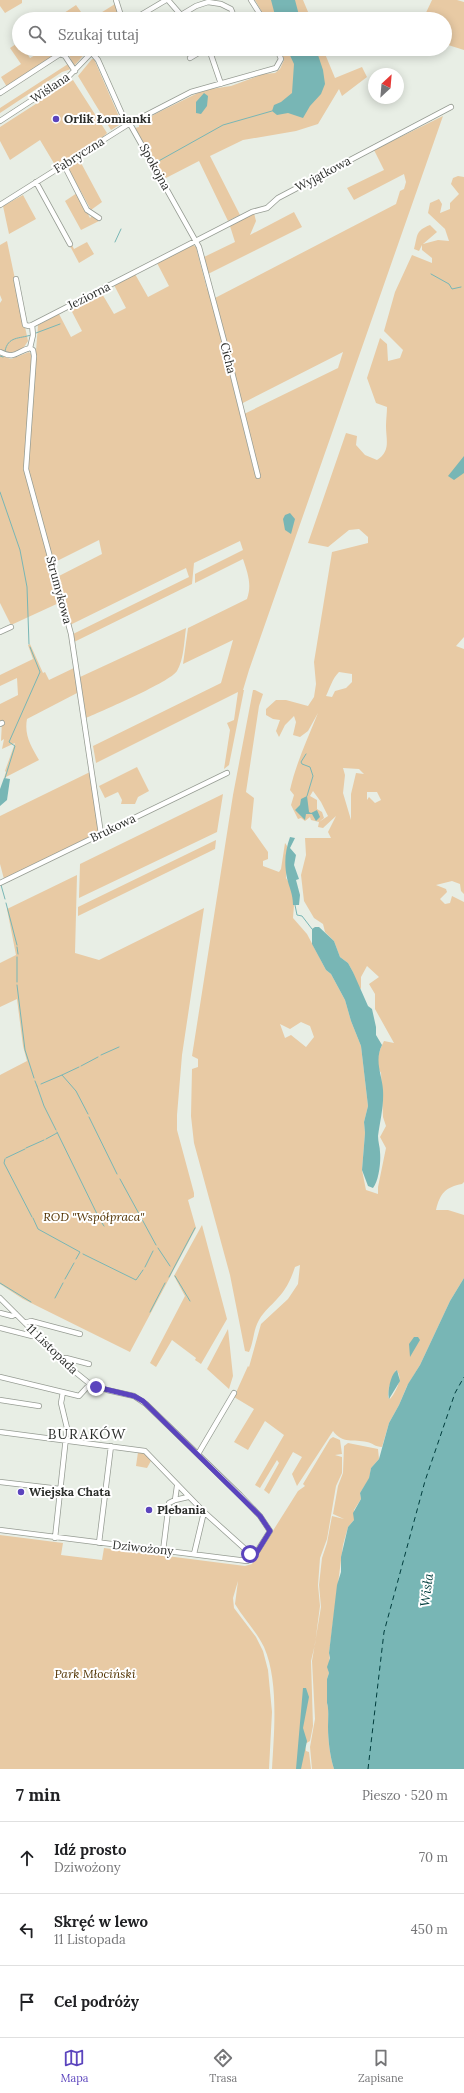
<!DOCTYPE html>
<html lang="pl">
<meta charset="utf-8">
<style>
body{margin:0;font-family:Lora,serif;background:#f6f6f6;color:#202124}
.compass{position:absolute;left:368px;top:68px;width:36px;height:36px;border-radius:50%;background:#fff;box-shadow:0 2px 10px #0003;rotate:26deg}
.stop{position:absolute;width:12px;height:12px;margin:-9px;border:3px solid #5b44bd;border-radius:50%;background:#fff}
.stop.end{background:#5b44bd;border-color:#fff;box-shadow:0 1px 4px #0008}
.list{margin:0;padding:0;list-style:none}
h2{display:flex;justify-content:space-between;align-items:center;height:52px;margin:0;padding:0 16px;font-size:17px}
h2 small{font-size:13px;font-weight:400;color:#757577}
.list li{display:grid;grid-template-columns:26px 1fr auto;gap:12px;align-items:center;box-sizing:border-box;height:72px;padding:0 16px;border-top:1px solid #e0e0e0}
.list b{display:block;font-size:15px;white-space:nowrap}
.list p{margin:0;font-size:13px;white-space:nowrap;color:#757577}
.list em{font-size:13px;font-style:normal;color:#757577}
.icon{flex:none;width:22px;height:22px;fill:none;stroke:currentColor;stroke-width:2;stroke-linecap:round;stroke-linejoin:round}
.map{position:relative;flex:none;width:464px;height:1769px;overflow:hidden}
.search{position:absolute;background:#fff;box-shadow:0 2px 10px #0003;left:12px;right:12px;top:12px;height:44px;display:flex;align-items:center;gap:10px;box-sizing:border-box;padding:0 14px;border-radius:22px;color:#757577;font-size:15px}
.sheet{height:268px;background:#fff}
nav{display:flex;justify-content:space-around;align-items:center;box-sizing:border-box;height:56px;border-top:1px solid #e0e0e0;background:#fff;font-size:11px;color:#757577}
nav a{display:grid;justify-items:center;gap:2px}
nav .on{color:#5b44bd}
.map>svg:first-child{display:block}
.green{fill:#e8caa4;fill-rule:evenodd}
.water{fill:#78b6b5}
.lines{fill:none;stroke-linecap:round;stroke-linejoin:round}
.stream{stroke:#78b6b5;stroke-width:1}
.ferry{stroke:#003d3d;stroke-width:1;stroke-dasharray:5 4;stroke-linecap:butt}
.minor-casing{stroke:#969c93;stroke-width:6}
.minor{stroke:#fff;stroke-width:4.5}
.route{stroke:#5b44bd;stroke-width:5}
.poi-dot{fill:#5b44bd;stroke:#fff;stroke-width:1.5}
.labels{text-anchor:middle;stroke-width:4;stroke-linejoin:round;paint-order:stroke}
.street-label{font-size:12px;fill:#2b2d2a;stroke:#fff}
.poi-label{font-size:12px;font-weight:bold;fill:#2b2d2a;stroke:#fff;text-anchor:start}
.park-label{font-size:12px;font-style:italic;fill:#513200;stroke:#fff}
.water-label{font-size:13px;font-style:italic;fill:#003d3d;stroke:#fff}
.quarter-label{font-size:14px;letter-spacing:1px;fill:#2b2d2a;stroke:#fff}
</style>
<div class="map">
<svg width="464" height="1769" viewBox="0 0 464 1769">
<rect width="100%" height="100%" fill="#e8eee5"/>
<!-- green -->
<path class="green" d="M 0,0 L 22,0 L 22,3 L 5,13 L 0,6 Z
M 255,0 L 303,0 L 311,19 L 266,19 Z
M 432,0 L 457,0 L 464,2 L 464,50 L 445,44 L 445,19 L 423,19 Z
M 115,4 L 119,14 L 117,19 L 91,19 Z
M 76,5 L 86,19 L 60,19 L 58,17 Z
M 19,42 L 19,49 L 24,49 L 30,58 L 39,53 L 37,49 L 62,50 L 7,87 L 1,77 L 21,64 L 10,48 Z
M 66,49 L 89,49 L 74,66 Z
M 281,49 L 323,49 L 335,78 L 362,67 L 367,77 L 342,96 L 339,89 L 318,124 L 296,131 L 243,140 L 210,156 L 240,215 L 228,221 L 199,161 L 164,179 L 135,128 L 139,127 L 139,122 L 146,119 L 147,122 L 150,121 L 149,118 L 155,114 L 204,90 L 231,86 L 263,74 L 275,73 L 280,69 L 284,60 Z
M 92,59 L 94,59 L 120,119 L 124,122 L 111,130 L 78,76 Z
M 68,64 L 71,69 L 62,72 L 0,113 L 0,108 Z
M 73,80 L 107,133 L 98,142 L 55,165 L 40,140 L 10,160 L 0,141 L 0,127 Z
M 443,116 L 249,670 L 243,690 L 244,690 L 229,765 L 224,769 L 230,730 L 227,723 L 234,720 L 238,692 L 96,763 L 93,746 L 221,683 L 233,640 L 183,664 L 188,628 L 247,599 C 252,585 248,574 243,559 L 195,583 L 195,574 L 243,550 L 240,541 L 194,563 L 192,584 L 74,642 L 73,634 L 189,577 L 186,568 L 70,625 L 57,577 L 102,554 L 99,540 L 53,563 L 27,469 L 38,325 L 59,314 L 71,337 L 82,331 L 70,308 L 101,292 L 114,314 L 126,308 L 114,285 L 135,274 L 148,297 L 169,286 L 157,263 L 193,245 L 196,247 L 207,289 L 209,289 L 253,467 L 256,459 L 244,414 L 338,368 L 343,352 L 241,404 L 215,298 L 396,204 L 400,191 L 404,189 L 406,182 L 404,174 L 354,200 L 347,188 L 384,170 L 374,150 Z
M 80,161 L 102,202 L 91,210 L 68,168 Z
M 458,176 L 464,177 L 464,637 L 456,646 L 464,649 L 464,894 L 461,891 L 460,884 L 452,881 L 436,885 L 446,889 L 447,892 L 440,899 L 445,904 L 450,903 L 452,896 L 464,902 L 464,1182 L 462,1184 C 446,1187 440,1193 436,1210 L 448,1210 L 464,1215 L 464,1278 L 450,1301 L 420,1365 L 407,1386 L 399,1405 L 389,1423 L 382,1447 C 375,1447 373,1443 367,1442 C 354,1439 342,1444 333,1431 L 297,1486 L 292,1474 L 302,1457 L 293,1452 L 269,1494 L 264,1490 L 279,1463 L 277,1460 L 260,1488 L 255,1485 L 284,1435 L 265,1421 L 248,1450 L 234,1442 L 254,1409 L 234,1397 L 248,1366 L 249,1367 L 261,1324 L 288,1299 L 298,1284 L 300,1265 L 295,1267 C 291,1279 286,1290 277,1299 C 271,1306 264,1311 259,1320 C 253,1330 254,1342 249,1352 L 245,1351 L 230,1275 L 194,1143 L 191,1116 L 192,1069 L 198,1067 L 198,1059 L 192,1056 L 233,795 L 253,690 L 255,690 L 263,694 L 259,706 L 246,792 L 254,798 L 251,828 L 268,852 L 268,859 L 263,861 L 263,866 L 279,872 L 281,869 L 285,843 L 287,846 L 286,878 L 295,892 L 293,918 L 307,934 L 326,970 L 331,974 L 345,1000 L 351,1021 L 361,1046 L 368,1106 L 364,1122 L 365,1133 L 362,1170 L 366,1190 L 378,1194 L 378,1187 L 386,1148 L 380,1137 L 386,1126 L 383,1117 L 381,1073 C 374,1063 379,1051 384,1041 L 394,1043 L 375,1009 L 375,994 L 369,984 L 379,977 L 367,966 L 361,977 L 361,989 L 357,985 L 353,972 L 348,963 L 340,957 L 334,941 L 325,932 L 323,924 L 314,918 L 304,901 L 301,875 L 306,855 L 305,838 L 331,838 L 328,832 L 336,816 L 323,828 L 318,827 L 319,822 L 311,820 L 310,817 L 305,821 L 301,818 L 298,819 L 291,805 L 294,795 L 290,790 C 296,763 308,738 318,713 L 308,731 L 300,737 L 293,735 L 296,722 L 294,716 L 285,725 L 279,737 L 276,731 L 280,720 L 273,719 L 266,715 L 266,709 L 276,700 L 286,700 L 308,706 L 314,697 L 316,684 L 314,662 L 332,552 L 368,543 L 368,537 L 359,529 L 349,530 L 328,547 L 308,543 L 346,433 L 357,436 L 356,445 L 365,455 L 377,460 C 391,451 386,440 386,426 C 386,419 387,413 387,407 L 376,403 L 367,378 L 380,338 L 387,344 L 388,361 L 400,358 L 403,350 L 384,331 L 395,292 L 412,255 L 432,263 L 432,258 L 422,250 L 422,245 L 419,251 L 414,249 C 418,235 415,231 430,225 L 437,232 L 423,244 L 438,240 L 449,241 L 445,229 L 428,213 L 430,203 L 439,199 L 442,204 L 440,213 L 450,209 L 450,203 L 459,194 L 451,184 L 453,178 ZM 339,672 L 352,674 L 352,682 L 346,688 L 335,691 L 332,697 L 326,696 C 330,688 332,679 339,672 ZM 343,768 L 359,769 L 364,774 L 356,773 L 351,794 L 351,820 L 343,793 L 345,775 ZM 313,791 L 321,802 L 328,816 L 319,822 L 324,818 L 322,812 L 317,809 L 317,800 L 310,796 ZM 367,792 L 377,792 L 381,800 L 375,803 L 369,797 L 367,800 ZM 301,1022 L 310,1026 L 314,1037 L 306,1047 L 291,1035 L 285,1038 L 280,1024 L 290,1029 ZM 396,1370 C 404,1377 396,1392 390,1399 L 388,1397 L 389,1387 Z
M 77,193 L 90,218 L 92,216 L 99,221 L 81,230 L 65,201 Z
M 23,195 L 36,219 L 9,234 L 3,206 Z
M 294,212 L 302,227 L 208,274 L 204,257 L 235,242 L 230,226 L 254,213 L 256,221 L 250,235 Z
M 7,241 L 28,341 L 22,350 L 12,353 L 0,350 L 0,303 L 2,300 L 0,295 L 0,245 Z
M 87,242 L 94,254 L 79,263 L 70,246 L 72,245 L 74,249 Z
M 29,352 L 32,355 L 25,469 L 61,602 L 11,625 L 0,603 L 0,355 L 11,359 Z
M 186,628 C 184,642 184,659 177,671 C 170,682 102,711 86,718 L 80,677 Z
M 30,644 L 43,673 L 45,672 L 49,680 L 76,667 L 79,692 L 27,719 C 24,735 31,746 39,760 L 4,778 L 6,772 L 5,771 L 15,743 L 2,749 L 4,739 L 1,741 L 2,721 L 0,721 L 0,704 L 18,695 L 17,678 L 0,686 L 0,675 L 33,659 L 28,645 Z
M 137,767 L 149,791 L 138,797 L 135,804 L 121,804 L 122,800 L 118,792 L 105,798 L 99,786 Z
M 90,772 L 99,827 L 97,833 L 4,879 L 0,864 L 0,816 Z
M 223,794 L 217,832 L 79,898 L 80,864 Z
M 216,840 L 215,849 L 78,916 L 78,907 Z
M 77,875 L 75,953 L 99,960 L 204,908 L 182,1055 L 177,1115 L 177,1130 L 194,1193 L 194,1197 L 188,1200 L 196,1228 L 130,1352 L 23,1299 L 0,1284 L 0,1075 L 27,1061 L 23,1046 L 17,999 L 0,1007 L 0,963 L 16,955 L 7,909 Z
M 202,1225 L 227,1319 L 201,1364 L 195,1360 L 196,1358 L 172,1340 L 156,1367 L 150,1363 L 185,1296 L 174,1276 Z
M 228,1329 L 233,1376 L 229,1389 L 207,1369 Z
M 333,1437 L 340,1440 L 342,1454 L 335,1455 L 342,1457 L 342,1473 L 336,1486 L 327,1539 L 320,1558 L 318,1585 L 320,1606 L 315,1644 L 311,1661 L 313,1726 L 310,1741 L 305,1744 L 306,1751 L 309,1752 L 311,1769 L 272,1769 C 274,1733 279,1681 264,1647 C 256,1631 244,1619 235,1604 L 238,1581 L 233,1598 L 234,1608 L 256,1637 L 263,1651 L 268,1670 L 272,1712 L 269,1769 L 0,1769 L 0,1535 L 63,1543 L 61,1555 L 102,1560 L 104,1548 L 245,1566 L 252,1564 L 298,1491 L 305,1486 L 303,1484 L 330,1439 Z
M 348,1443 L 378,1449 L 379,1459 L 371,1468 L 369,1479 L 360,1493 L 361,1499 L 354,1510 L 354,1520 L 348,1527 L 343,1545 L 329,1653 C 331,1660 327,1665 329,1673 L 327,1679 L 327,1703 C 329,1709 328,1720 328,1728 C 328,1740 330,1757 334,1769 L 312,1769 L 310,1747 L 315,1719 L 312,1661 L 321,1607 L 319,1585 L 322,1558 L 327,1543 L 332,1516 L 344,1519 L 333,1514 L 338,1486 L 343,1473 L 344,1446 Z
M 138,1452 L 145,1453 L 152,1459 L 147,1468 L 136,1466 Z"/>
<!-- water -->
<path class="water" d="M 271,0 L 295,0 L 300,19 L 276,19 Z
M 287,49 L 316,49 L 323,70 L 325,84 L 321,94 L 310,106 L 303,118 L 288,113 L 277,115 L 272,111 L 274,105 L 281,102 L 292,93 L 294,64 Z
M 204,93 L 208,96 L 207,106 L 201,114 L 196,113 L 196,102 Z
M 464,456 L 464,473 L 454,480 L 448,476 Z
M 290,513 L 295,519 L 291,534 L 285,530 L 283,519 L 285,515 Z
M 4,778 L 10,779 L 7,800 L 0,806 L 0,789 Z
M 307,796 L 309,812 L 311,813 L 317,810 L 320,817 L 316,821 L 312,814 L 306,814 L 305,820 L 295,810 L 300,805 L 301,799 Z
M 290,837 L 295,838 L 290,848 L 296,855 L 294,865 L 299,879 L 296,880 L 300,895 L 299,905 L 293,905 C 293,894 289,887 287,878 C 284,863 285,851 290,837 Z
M 315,927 L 319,927 L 334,941 L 340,957 L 348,963 L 353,972 L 368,1006 L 372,1009 L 376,1027 L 376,1035 L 382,1045 C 374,1061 382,1074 383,1090 C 384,1106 380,1121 378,1136 C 378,1142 380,1147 380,1152 C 381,1162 379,1180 373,1188 L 368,1186 L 362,1170 L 365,1133 L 364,1122 L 368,1106 L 361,1046 L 351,1021 L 345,1000 L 331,974 L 326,970 L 312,944 L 312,929 Z
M 464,1278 L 464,1769 L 334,1769 C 330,1757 328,1740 328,1727 C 328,1719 329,1709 327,1703 L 327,1679 L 329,1673 L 327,1667 L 330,1658 L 329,1653 L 337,1585 L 341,1572 L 341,1557 L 348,1527 L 354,1520 L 353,1513 L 361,1499 L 360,1493 L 369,1478 L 371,1468 L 379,1459 L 389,1423 L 399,1405 L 408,1384 L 420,1365 L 450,1301 Z
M 414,1337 L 418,1337 L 420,1340 L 410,1357 L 409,1344 Z
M 397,1370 L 400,1381 L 389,1399 C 387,1392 391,1373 397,1370 Z
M 303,1688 L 306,1688 L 309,1697 L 303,1728 L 307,1741 L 301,1769 L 296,1769 Z"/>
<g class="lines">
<!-- stream -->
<path class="stream" d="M 155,163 L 223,125 L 272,111
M 115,242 L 121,229
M 431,274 L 449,284 L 452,289 L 461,287
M 36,333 L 60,324
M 5,351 C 8,336 19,339 31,335
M 0,356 L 3,357
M 0,492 L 20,550 L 27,587 L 29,644
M 306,754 L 301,762 L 302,764 L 310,767 L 313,776 L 307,796
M 5,778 L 15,746 L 9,742 L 40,672 L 30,647
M 1,885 L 5,899
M 6,903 L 17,945
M 295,905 L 297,915 L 302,916 L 312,929
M 17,947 L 18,954
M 17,982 L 17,957
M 17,985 L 25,1050 L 34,1078
M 101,1055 L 119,1047
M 81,1066 L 98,1057
M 62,1075 L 79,1067
M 35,1081 L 37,1086
M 41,1084 L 62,1075 L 76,1091 L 88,1114
M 37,1086 L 44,1106 L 56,1130
M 89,1117 L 117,1174
M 57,1132 L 98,1216
M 46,1139 L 57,1133
M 26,1148 L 44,1140
M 6,1158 L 25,1149
M 5,1159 L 4,1163 L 32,1217
M 120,1179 L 156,1245
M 33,1218 L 38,1229 L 80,1252 L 76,1259
M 100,1220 L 104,1226
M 158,1248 L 170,1266
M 83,1254 L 136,1280 L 143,1270
M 145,1267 L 153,1251
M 175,1276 L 190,1301
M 169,1277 L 195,1228
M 65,1279 L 74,1263
M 0,1283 L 31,1302
M 55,1298 L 63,1283
M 150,1312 L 165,1283"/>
<!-- ferry -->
<path class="ferry" d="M 368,1769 L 384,1632 L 425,1481 L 455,1393 L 464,1377"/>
<!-- minor casing -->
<g class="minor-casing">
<path id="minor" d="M 116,0 L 122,19
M 168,0 L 181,15 L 196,6 L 208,2 L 221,4 L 231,9 L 235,19
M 251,0 L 263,19
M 134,19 L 166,0
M 209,49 L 221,84
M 92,53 L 98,60 L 122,114 L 130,124 L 199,247 L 226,348 L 258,476
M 190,58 L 205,49
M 0,93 L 60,54 L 65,56 L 75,71
M 0,121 L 69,76 L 95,49
M 64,165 L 87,210 L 99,218
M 36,182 L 70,244
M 0,205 L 127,125 L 191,92 L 276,68 L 281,59 L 277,49
M 16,279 L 25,325 L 29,326 L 32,325
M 30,348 L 33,350 L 34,356 L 26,469 L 71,634 L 101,834
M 0,352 C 15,360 17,351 30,348 L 33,335 L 32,325 L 252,212 L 267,208 L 278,198 L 451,107
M 0,632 L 11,627
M 0,724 L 2,723
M 0,883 L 227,773
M 0,1298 L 69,1367 L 90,1384 L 107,1390 L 134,1396 L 146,1404 L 240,1495 L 260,1516 L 270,1531 L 253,1558 L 247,1561 L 0,1530
M 0,1313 L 12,1316 L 16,1314
M 25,1323 L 31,1321 L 80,1334
M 0,1328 L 32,1336 L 37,1335
M 62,1359 L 66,1358 L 89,1364
M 0,1377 L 79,1396 L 90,1384
M 0,1400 L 39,1406
M 0,1432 L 145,1451 L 204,1512 L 254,1557
M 198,1454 L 234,1393
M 0,1482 L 60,1489
M 175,1500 L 188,1497
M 55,1538 L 67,1428 L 61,1403 L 63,1392
M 99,1543 L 111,1446
M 163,1551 L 169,1503 L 175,1500 L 177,1486
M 194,1554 L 204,1512"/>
</g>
<!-- minor -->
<use href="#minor" class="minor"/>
</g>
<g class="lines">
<!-- route -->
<path class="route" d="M 96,1387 L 134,1396 L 143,1401 L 260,1516 L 270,1531 L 254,1557 L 250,1554"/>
</g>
<!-- markers -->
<g class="poi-dot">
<circle cx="56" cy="119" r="4"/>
<circle cx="21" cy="1492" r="4"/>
<circle cx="149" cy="1510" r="4"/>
</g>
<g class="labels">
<!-- street labels -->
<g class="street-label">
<text transform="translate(50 88) rotate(-34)" y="4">Wiślana</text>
<text transform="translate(79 155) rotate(-32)" y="4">Fabryczna</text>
<text transform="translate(155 167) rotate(61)" y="4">Spokojna</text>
<text transform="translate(323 174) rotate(-28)" y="4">Wyjątkowa</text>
<text transform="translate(89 296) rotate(-27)" y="4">Jeziorna</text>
<text transform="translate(228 358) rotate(76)" y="4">Cicha</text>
<text transform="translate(59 590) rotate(75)" y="4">Strumykowa</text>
<text transform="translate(113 828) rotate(-26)" y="4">Brukowa</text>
<text transform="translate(52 1349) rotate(44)" y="4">11 Listopada</text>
<text transform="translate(143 1548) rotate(6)" y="4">Dziwożony</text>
</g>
<!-- poi labels -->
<g class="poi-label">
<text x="64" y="123">Orlik Łomianki</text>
<text x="29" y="1496">Wiejska Chata</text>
<text x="157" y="1514">Plebania</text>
</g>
<!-- park labels -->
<g class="park-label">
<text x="94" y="1221">ROD "Współpraca"</text>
<text x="95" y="1678">Park Młociński</text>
</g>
<!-- water labels -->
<g class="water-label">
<text transform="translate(426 1590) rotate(-83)" y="5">Wisła</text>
</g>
<!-- quarter labels -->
<g class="quarter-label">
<text x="87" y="1439">BURAKÓW</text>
</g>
</g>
</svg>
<svg class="compass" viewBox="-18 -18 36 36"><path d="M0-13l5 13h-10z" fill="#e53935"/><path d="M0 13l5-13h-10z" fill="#757577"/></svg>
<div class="stop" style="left:250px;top:1554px"></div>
<div class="stop end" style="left:96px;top:1387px"></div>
<div class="search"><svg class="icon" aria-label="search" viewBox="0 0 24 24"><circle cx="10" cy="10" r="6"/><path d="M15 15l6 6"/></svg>Szukaj tutaj</div>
</div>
<section class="sheet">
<h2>7 min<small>Pieszo · 520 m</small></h2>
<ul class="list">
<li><svg class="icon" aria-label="ahead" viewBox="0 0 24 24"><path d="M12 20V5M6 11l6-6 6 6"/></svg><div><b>Idź prosto</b><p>Dziwożony</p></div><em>70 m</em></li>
<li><svg class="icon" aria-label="left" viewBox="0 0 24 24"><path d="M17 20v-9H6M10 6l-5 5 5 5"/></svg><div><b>Skręć w lewo</b><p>11 Listopada</p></div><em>450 m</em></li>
<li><svg class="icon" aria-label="arrive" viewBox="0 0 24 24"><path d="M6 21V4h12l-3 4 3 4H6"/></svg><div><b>Cel podróży</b></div></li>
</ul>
</section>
<nav>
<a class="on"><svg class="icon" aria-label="map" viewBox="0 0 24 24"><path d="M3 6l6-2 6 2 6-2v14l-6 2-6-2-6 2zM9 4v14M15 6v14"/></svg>Mapa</a>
<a><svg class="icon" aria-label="directions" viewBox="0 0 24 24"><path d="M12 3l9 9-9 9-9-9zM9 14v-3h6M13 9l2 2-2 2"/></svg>Trasa</a>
<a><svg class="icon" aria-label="saved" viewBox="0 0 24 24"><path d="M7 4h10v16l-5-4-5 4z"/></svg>Zapisane</a>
</nav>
